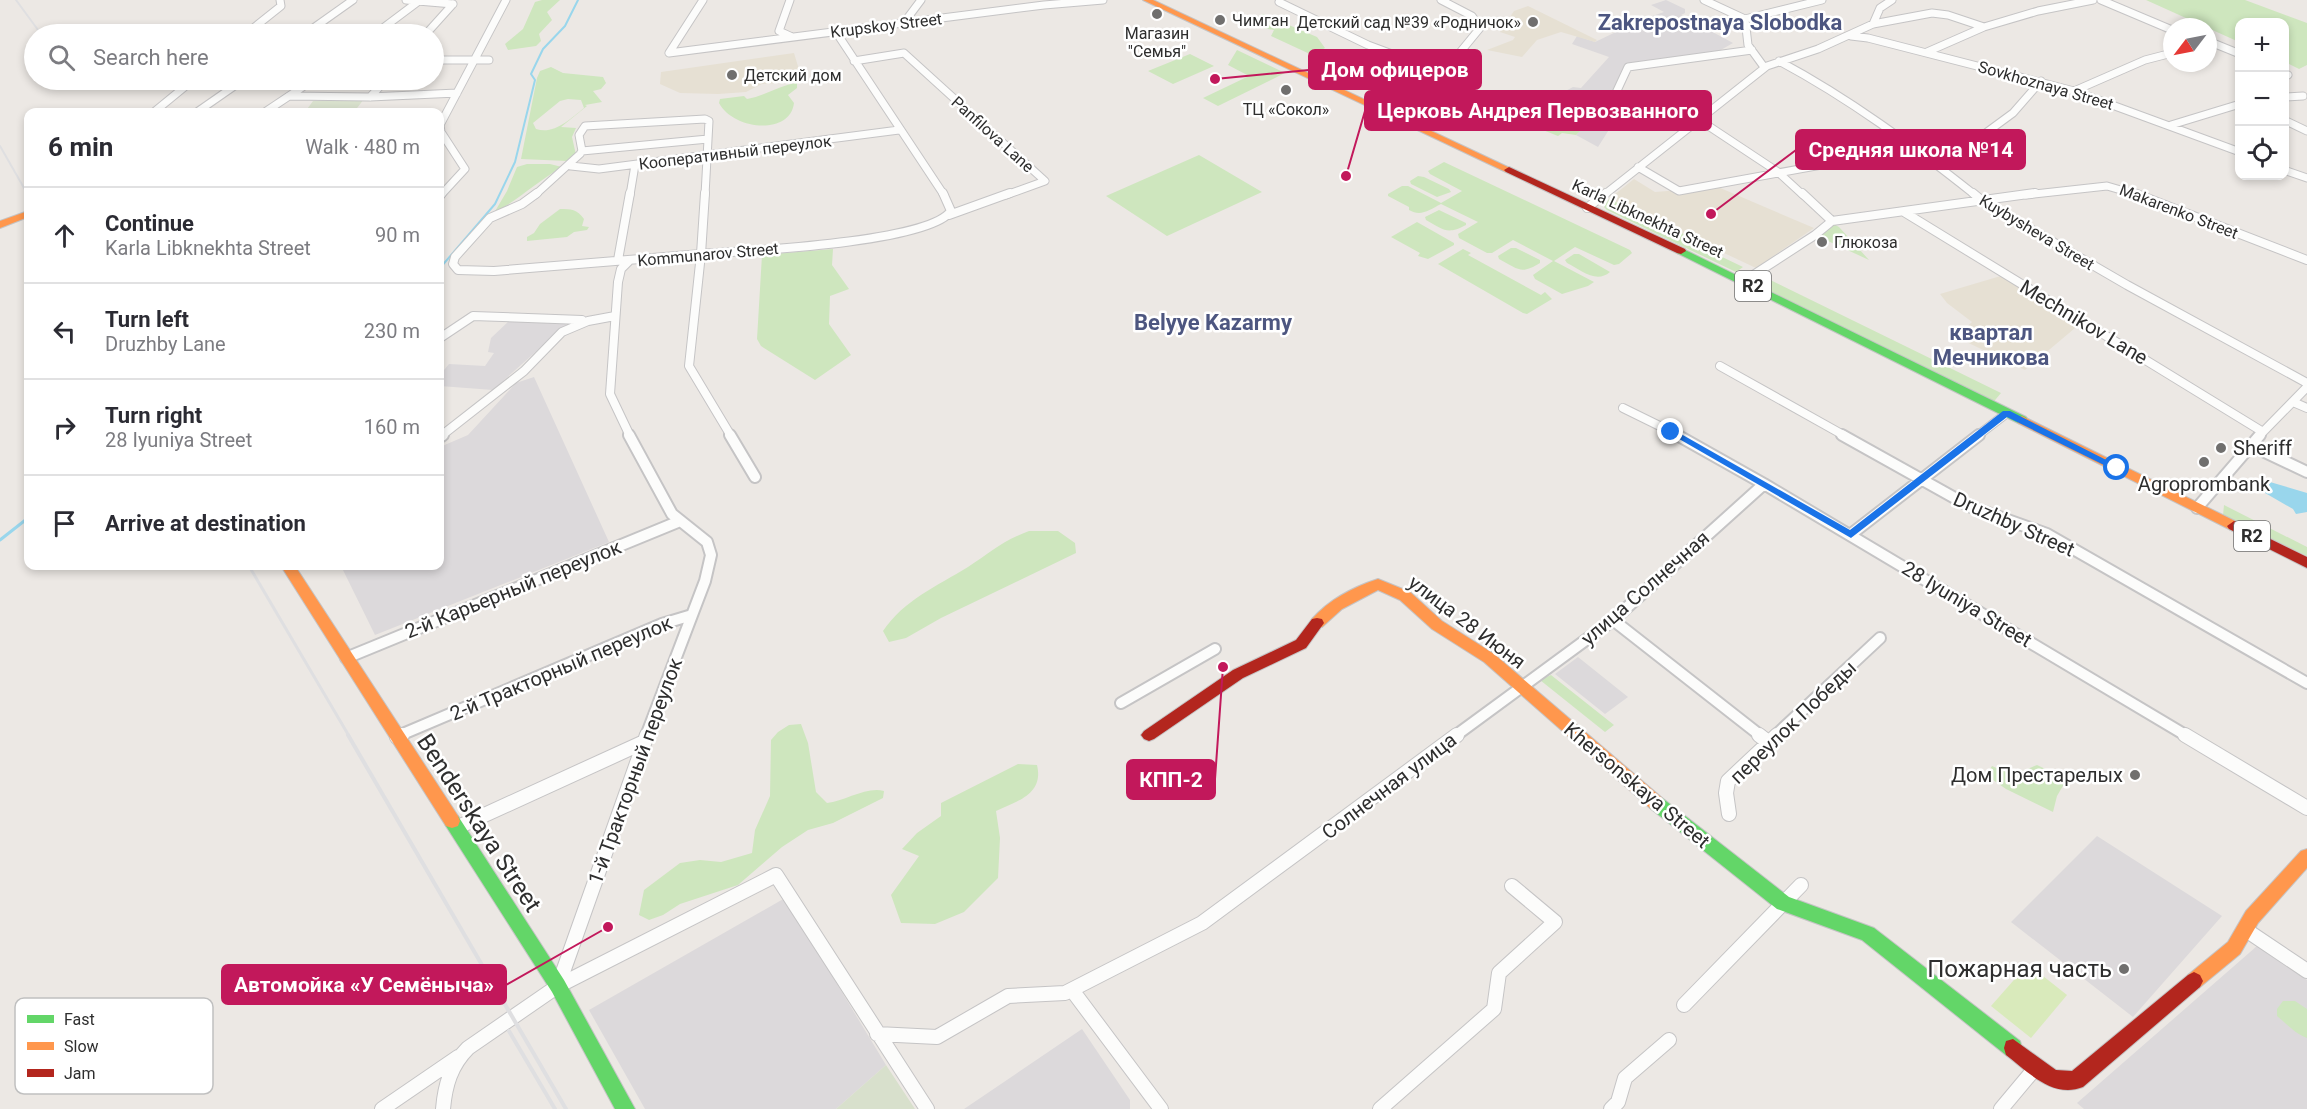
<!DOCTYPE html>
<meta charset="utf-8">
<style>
body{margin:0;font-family:Roboto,sans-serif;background:#f7f7f7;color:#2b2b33}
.controls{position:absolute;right:18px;top:18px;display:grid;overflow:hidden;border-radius:12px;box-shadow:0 3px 9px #0003}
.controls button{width:54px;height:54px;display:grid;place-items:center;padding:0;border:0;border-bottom:2px solid #e1e1e2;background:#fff;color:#2b2b33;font:30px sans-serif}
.compass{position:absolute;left:2163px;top:18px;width:54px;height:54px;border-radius:50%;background:#fff;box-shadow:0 3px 9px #0003;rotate:238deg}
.stop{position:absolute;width:18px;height:18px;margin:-14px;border:4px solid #1a73e8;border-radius:50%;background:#fff}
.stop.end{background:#1a73e8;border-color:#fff;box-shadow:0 2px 6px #0008}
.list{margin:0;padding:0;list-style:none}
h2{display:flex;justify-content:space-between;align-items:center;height:78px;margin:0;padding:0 24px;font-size:26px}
h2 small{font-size:20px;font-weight:400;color:#7c7c81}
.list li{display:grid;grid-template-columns:39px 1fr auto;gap:18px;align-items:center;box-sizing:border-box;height:96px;padding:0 24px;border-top:2px solid #e1e1e2}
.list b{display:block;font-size:22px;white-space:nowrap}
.list p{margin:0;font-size:20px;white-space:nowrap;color:#7c7c81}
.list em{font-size:20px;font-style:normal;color:#7c7c81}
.icon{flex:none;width:33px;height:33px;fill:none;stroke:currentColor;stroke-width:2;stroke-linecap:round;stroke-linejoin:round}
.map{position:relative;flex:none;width:2307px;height:1109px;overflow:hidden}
.search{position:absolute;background:#fff;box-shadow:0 3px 9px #0003;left:24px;top:24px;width:420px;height:66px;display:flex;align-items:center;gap:15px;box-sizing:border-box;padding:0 21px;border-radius:33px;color:#7c7c81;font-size:22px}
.panel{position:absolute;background:#fff;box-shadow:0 3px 9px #0003;left:24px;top:108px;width:420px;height:462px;border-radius:12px}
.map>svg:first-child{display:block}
.industrial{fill:#dcd9db}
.education{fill:#e6e0d3}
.green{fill:#cee6be;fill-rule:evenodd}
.cemetery{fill:#d8e0cc}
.pitch{fill:#d9eabb}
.water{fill:#99d6ec}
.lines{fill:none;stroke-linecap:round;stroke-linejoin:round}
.stream-far1{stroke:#99d6ec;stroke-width:2}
.stream{stroke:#99d6ec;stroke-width:3}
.street-far3-casing{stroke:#c5c4c5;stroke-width:9}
.street-far2-casing{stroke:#c5c4c5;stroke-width:10}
.street-far1-casing{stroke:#c5c4c5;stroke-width:14}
.street-casing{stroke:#c5c4c5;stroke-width:16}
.fast-casing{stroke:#c5c4c5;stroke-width:2}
.slow-casing{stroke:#c5c4c5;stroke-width:2}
.jam-casing{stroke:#c5c4c5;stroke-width:2}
.street-far3{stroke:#fcfcfb;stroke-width:7}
.street-far2{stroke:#fcfcfb;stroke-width:8}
.street-far1{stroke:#fcfcfb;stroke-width:10}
.street{stroke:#fcfcfb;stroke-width:14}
.fast{fill:#63d668;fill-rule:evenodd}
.slow{fill:#ff974d;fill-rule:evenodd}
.jam{fill:#b3261e;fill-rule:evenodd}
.rail-far2{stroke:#dfdfe1;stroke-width:2}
.rail-far1{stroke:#dfdfe1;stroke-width:3}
.rail{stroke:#dfdfe1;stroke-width:4}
.route{fill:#1a73e8}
.poi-dot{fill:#706f6e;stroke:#fff;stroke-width:2}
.labels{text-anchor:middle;stroke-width:5;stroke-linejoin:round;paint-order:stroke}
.far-poi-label{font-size:16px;fill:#2e2e2e;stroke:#fff;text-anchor:start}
.far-street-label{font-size:16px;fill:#2e2e2e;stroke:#fff}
.shield{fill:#fff;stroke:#6d6d6d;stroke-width:1.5}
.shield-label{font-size:18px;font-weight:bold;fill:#2e2e2e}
.street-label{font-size:20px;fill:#2e2e2e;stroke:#fff}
.poi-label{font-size:20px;fill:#2e2e2e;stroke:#fff;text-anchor:start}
.far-district-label{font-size:22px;font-weight:bold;fill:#4d5680;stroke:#fff}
.quarter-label{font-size:22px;font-weight:bold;fill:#4d5680;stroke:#fff}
.near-street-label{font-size:24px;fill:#2e2e2e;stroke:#fff}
.near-poi-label{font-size:24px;fill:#2e2e2e;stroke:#fff;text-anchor:end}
.key{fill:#fff;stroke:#c0c0c0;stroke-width:1.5}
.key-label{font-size:16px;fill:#2e2e2e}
.leader{fill:none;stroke:#c2185b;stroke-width:2}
.callout-dot{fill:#c2185b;stroke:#fff;stroke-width:2}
.callout{fill:#c2185b;stroke:#c2185b;stroke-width:2}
.callout-label{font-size:21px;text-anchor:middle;font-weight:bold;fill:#fff}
</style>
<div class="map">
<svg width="2307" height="1109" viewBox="0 0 2307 1109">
<rect width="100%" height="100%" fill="#ece8e4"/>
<!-- industrial -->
<path class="industrial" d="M 1666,0 L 1685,9 L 1685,13 L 1681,15 L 1733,43 L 1719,51 L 1625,66 L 1598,120 L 1612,125 L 1598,147 L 1576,135 L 1592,120 L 1547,101 L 1573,87 L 1581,88 L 1609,57 L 1572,44 L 1577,36 L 1595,42 L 1641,20 L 1664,12 L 1651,5 Z
M 511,319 L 568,323 L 493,390 L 440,386 L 440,375 L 449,364 L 485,366 L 494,353 L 488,352 L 491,338 Z
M 534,377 L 609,542 L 375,635 L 341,566 L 440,566 L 440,447 L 468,435 L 516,383 Z
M 1578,657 L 1628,697 L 1605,714 L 1555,674 Z
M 2097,836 L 2222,916 L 2133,1017 L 2011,922 Z
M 785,898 L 886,1065 L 836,1109 L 645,1109 L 589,1010 Z
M 2257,946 L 2307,980 L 2307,1109 L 2084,1109 L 2077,1103 Z
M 1082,1029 L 1130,1100 L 1130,1109 L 964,1109 Z"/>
<!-- education -->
<path class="education" d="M 1528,6 L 1597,40 L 1595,42 L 1561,32 L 1537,40 L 1522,57 L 1487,50 L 1513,40 L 1515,37 L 1500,32 L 1514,11 Z
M 794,53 L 800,73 L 806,76 L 808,81 L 762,84 L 746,92 L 718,94 L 680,93 L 660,84 L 661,72 Z
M 1634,179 L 1655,192 L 1718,187 L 1814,228 L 1756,268 L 1609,199 Z
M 2004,275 L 2081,323 L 2025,370 L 1956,337 L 1972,322 L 1947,303 L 1940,294 Z"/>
<!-- green -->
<path class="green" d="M 542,0 L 560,0 L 547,12 L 552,20 L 539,34 L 541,41 L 536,46 L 508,50 L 505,44 L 523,29 L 535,2 Z
M 2146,0 L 2245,0 L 2307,23 L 2307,65 L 2299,69 L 2285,62 L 2284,22 L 2240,22 L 2239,42 Z
M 1263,14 L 1317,37 L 1325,48 L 1312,55 L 1271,36 L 1274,30 L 1245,25 Z
M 1237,50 L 1285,73 L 1218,106 L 1203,98 L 1249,76 L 1228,65 Z
M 1190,54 L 1214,66 L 1173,84 L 1148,71 Z
M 551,67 L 563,73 L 603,77 L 606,83 L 601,89 L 593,91 L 602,102 L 585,105 L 587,106 L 561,127 L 576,128 L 572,137 L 576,155 L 567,161 L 521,159 L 537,78 L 540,71 ZM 568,99 L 581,100 L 584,108 C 570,119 554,135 536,129 L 533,123 L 560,101 Z
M 797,83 L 797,88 L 788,95 L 794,103 C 790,136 733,130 719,103 L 720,99 L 744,96 L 747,99 C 765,96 780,85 797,83 Z
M 1536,100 L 1547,104 L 1536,110 C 1551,118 1555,108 1569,110 C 1576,111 1585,117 1592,120 L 1576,135 L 1562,133 L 1558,136 L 1543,130 L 1550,125 L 1534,117 L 1519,105 Z
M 1199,155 L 1262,192 L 1167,236 L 1106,196 Z
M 1444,162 L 1630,250 L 1632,253 L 1619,264 L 1614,265 L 1575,247 L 1554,261 L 1594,282 L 1588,286 L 1562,294 L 1535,279 L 1533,275 L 1553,261 L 1513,240 L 1492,253 L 1487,253 L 1459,238 L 1458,234 L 1478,222 L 1441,204 C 1429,210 1421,217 1409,210 L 1409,207 L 1388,196 L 1388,194 L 1402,186 L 1408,186 L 1441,203 L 1462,191 L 1430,174 L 1428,171 Z
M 527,164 L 550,164 L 562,167 C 538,181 518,200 494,213 L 507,191 L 517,167 Z
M 1418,176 L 1424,177 L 1449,189 L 1451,192 L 1437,197 L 1411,184 L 1410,181 Z
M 1609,199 L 1722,252 L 1718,255 L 1743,267 L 1736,272 L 1607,210 L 1604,207 Z
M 560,209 C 571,209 577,209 584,219 L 582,226 L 589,227 L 587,230 L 574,232 L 567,237 L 527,241 L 527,237 L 534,233 L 540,224 Z
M 1439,210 L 1466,223 L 1466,225 C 1447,235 1444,230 1426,220 L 1425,217 Z
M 1417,222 L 1454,243 L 1454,245 L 1428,259 L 1418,256 L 1420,253 L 1391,237 Z
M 1830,222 L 1839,227 L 1869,260 L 1815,235 Z
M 1511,248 L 1516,248 L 1540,260 L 1540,263 C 1521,275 1518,269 1499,259 L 1498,256 Z
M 833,249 L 832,265 L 849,289 L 830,296 L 829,324 L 851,355 L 815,380 L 761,346 L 757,339 L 762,255 Z
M 1463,249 L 1471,253 L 1468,255 L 1541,295 L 1545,292 L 1552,299 L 1527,314 L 1523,313 L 1438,264 Z
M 1574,254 L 1579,254 L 1610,272 C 1596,284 1581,270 1567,263 L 1565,260 Z
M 1756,273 L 2001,393 L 1991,405 L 1744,281 Z
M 2224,505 L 2307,547 L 2307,556 L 2223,515 Z
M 1029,531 L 1058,531 L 1075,543 L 1076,553 L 941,618 L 906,638 L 889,642 L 883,631 C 904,600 937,586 968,567 C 991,552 1002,541 1029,531 Z
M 1551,675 L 1614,725 L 1605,732 L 1540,680 Z
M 801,724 L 808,743 L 816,792 L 827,803 C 845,801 867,786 884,791 L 883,798 L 833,823 L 808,830 L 782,847 L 738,885 L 680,904 L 663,915 L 649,920 L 639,915 L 644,890 L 680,863 L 700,860 L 721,862 L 752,853 L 755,830 L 770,796 L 771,740 L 778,732 L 789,725 Z
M 1018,764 L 1037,765 C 1044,794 1018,801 996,811 L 1000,838 L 998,878 L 964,912 L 935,924 L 901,923 L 891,895 L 919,856 L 902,849 L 917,833 L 941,816 L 941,803 Z
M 2037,765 L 2060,776 L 2064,784 L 2057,796 L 2053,812 L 2006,789 L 1986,775 L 1992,766 L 2013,775 Z
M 2283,1001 L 2295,1001 L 2307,1009 L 2307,1038 C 2295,1034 2287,1024 2277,1016 L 2277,1009 Z"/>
<!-- cemetery -->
<path class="cemetery" d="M 364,99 L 354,112 L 305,112 L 313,101 Z
M 886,1065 L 915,1109 L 836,1109 Z"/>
<!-- pitch -->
<path class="pitch" d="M 2028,964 L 2067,995 L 2031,1038 L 1991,1006 Z"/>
<!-- water -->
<path class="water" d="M 2258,482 L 2270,482 L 2307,493 L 2307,512 L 2296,514 L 2293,509 L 2253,486 Z"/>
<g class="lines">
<!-- stream-far1 -->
<path class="stream-far1" d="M 440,268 L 495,204 L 515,162 L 535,80 L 531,74 L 543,49 L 565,26 L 578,0"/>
<!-- stream -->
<path class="stream" d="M 0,540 L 28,518"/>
<!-- street-far3 casing -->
<g class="street-far3-casing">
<path id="street-far3" d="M 406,0 L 453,4
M 703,0 L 669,53 L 1044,5 L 1103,0
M 790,0 L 779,31 L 790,36
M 1704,0 L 1745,19
M 2101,0 L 2172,30
M 1279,2 L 1368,45 L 1443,73
M 1745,19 L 1822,0
M 1745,19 L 1748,45 L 1764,67
M 903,24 L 921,0
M 1873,24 L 1880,8 L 1892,0
M 836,32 L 944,195
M 246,34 L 281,6 L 280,0
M 305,34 L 353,0
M 375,34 L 419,1
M 426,34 L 453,4
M 1851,36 L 1868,38 L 2074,91 L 2240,152
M 2208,41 L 2240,54
M 1927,52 L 1984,27 L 2038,11 L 2093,0
M 434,60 L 489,60
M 854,61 L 904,53 L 1045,181 L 1006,195
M 1779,61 C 1850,99 1912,145 1975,195
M 2284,73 L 2288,75
M 2074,91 L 2145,60 L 2172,53
M 289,96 L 370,97 L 457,93
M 370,97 L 386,80
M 2284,97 L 2303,96
M 1608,110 L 1628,67 L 1752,50
M 154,112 L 193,80
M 197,112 L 243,80
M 265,112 L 313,80
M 1394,118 L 1443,73 L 1480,28 L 1472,16 L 1441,0
M 1698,119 L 1778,172 L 1803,195
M 2284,120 L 2307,131
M 2171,125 L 2240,104
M 582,151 L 708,139
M 571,166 L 599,169 L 899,130
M 1638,167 L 1679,191 L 1849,160 L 1968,146 L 2013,113 L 2041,81
M 2284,170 L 2307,178
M 441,195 L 465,169 L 441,132 L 440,125 L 506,0
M 535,195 L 580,154 L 582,151 L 579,135 L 585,126 L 705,119 L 709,121 L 705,195
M 630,195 L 635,165
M 1604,195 L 1767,66 L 1818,49 L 1873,24 L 1932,13 L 1948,15 L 1984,27
M 2026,195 L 2107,186 L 2138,195"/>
</g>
<!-- street-far2 casing -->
<g class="street-far2-casing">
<path id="street-far2" d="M 537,193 L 522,204 L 490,218 L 455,257 L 453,264 L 458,270 L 494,271 L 701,254
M 1802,193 L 1832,221
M 1973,193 L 1984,202 L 2127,285 L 2307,383
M 2134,193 L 2307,260
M 440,196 L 442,193
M 1587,208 L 1606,193
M 1904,212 L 2263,432
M 949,215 L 1010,193
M 1832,221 L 2035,193
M 701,254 L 689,366 L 731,436
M 701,254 L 705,193
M 701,254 C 745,251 928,243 951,211 L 943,193
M 618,260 L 630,193
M 629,261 L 621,269 L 618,282 L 610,394 L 630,436
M 1744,281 L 1815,235 L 1832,221
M 440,338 L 473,316 L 582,320
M 1720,366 L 1845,436
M 2293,402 L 2307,408
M 1623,408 L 1680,436
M 441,436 L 524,371 L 562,332 L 588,321 L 615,316
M 1977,436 L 2007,413
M 2259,436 L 2307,387"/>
</g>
<!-- street-far1 casing -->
<g class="street-far1-casing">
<path id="street-far1" d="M 629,435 L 672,514 L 707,542 L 711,555 L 705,581 L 646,736
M 730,435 L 755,477
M 1677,435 L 1764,484 L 2187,736
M 1842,435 L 1971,507 L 2047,534 L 2307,683
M 440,437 L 443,435
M 2250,445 L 2307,472
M 2197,508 L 2260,435
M 1850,535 L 1979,435
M 1613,620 L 1761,736
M 346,658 L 680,521
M 1121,703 L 1215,649
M 398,736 L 662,624 L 692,615
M 1455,736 L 1613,620 L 1764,484
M 1775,736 L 1880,638"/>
</g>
<!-- street casing -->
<g class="street-casing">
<path id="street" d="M 1759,735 L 1768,742
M 2185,735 L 2307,808
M 397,737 L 402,735
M 1729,814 L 1726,793 L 1728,781 L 1777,735
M 456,828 L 644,742
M 2246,930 L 2307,971
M 558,986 L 647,735
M 1072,990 L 1161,1109
M 1684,1005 L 1801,885
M 877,1034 L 937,1037 L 1008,996 L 1065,993 L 1202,923 L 1457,735
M 382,1109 L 458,1057
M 443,1109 C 445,1085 451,1065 468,1048 L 558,986 L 776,875 L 927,1109
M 1380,1109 L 1494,1009 L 1499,973 L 1555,922 L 1512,886
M 1611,1109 L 1618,1102 L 1625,1078 L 1669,1040
M 2001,1109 L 2037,1066"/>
</g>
<!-- fast casing -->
<g class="fast-casing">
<path id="fast" d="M 1681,248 L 2026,417 L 2028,420 L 2022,424 L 2018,423 L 1677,253 L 1676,251 Z
M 1656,796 L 1662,798 L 1789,897 L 1874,928 L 2020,1041 L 2022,1048 L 2020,1055 L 2013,1057 L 2006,1055 L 1862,940 L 1777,909 L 1650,808 L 1648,803 L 1650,798 Z
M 452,814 L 458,816 L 564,980 L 635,1109 L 615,1109 L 552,992 L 446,826 L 444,821 L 446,816 Z"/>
</g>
<!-- slow casing -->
<g class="slow-casing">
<path id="slow" d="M 1143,0 L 1153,0 L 1514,170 L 1506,172 Z
M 28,211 L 28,217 L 0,228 L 0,221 Z
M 2022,416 L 2239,523 L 2241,526 L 2234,531 L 2229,529 L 2018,423 L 2016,420 Z
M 281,566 L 295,566 L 458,816 L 460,821 L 458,826 L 452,828 L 446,826 Z
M 1378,579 L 1410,592 L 1442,621 L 1494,654 L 1662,798 L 1664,803 L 1662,808 L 1656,810 L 1650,808 L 1484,662 L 1432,629 L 1400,600 L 1378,590 L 1342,609 L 1322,627 L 1312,627 L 1310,623 L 1312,619 C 1329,600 1353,587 1378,579 Z
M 2307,849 L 2307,868 L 2258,923 L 2240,954 L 2200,987 L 2194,990 L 2188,987 L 2185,981 L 2188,975 L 2228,942 L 2246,911 L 2301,851 Z"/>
</g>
<!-- jam casing -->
<g class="jam-casing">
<path id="jam" d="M 1509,167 L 1685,249 L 1686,251 L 1681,254 L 1677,253 L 1506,172 L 1504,170 Z
M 2234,521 L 2307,557 L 2307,568 L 2229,529 L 2227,526 Z
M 1317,618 L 1322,619 L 1324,623 L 1306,648 L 1243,678 L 1154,739 L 1149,741 L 1144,739 L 1141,735 L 1144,731 L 1233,670 L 1296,640 L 1312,619 Z
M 2194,972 L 2200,975 L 2203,981 L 2200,987 L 2083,1087 C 2053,1099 2028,1072 2006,1055 L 2004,1048 L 2006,1041 L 2013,1039 L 2056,1070 L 2072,1071 L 2188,975 Z"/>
</g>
<!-- street-far3 -->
<use href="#street-far3" class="street-far3"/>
<!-- street-far2 -->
<use href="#street-far2" class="street-far2"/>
<!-- street-far1 -->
<use href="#street-far1" class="street-far1"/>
<!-- street -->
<use href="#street" class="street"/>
<!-- fast -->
<use href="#fast" class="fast"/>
<!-- slow -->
<use href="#slow" class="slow"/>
<!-- jam -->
<use href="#jam" class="jam"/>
<!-- rail-far2 -->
<path class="rail-far2" d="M 16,0 L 41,34
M 0,146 L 28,195"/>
<!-- rail-far1 -->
<path class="rail-far1" d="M 249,566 L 349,736"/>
<!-- rail -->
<path class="rail" d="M 348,735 L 566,1109
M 509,1031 L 555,1109"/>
</g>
<!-- route -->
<path class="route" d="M 2003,411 L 2010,411 L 2122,468 L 2114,470 L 2007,417 L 1851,538 L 1667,432 L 1674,430 L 1850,530 Z"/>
<!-- markers -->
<g class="poi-dot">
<circle cx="1157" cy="14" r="6"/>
<circle cx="1220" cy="20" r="6"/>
<circle cx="1533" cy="22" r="6"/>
<circle cx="732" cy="75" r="6"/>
<circle cx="1286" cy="90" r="6"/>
<circle cx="1822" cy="242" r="6"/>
<circle cx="2221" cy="448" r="6"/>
<circle cx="2204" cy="462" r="6"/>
<circle cx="2135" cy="775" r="6"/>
<circle cx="2124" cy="969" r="6"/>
</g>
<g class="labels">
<!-- far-poi labels -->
<g class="far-poi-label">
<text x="1232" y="26">Чимган</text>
<text x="1521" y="28" text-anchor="end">Детский сад №39 «Родничок»</text>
<text x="1157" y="39" text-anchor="middle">Магазин<tspan x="1157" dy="18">"Семья"</tspan></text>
<text x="744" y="81">Детский дом</text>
<text x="1286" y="115" text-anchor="middle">ТЦ «Сокол»</text>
<text x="1834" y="248">Глюкоза</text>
</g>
<!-- far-street labels -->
<g class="far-street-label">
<text transform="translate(886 25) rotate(-7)" y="6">Krupskoy Street</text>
<text transform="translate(2046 85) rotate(16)" y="6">Sovkhoznaya Street</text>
<text transform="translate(993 134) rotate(42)" y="6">Panfilova Lane</text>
<text transform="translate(735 152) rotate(-7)" y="6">Кооперативный переулок</text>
<text transform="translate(2179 211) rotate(21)" y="6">Makarenko Street</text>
<text transform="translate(1648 218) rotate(25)" y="6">Karla Libknekhta Street</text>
<text transform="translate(2037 232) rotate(31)" y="6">Kuybysheva Street</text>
<text transform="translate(708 254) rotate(-5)" y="6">Kommunarov Street</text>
</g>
<!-- shield labels -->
<g class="shield">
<rect x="1735" y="271" width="36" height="30" rx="4.5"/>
<rect x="2234" y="521" width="36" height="30" rx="4.5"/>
</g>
<g class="shield-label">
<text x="1753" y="292">R2</text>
<text x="2252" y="542">R2</text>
</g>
<!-- street labels -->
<g class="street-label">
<text transform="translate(2084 322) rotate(31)" y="7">Mechnikov Lane</text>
<text transform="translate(2014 524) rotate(24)" y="7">Druzhby Street</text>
<text transform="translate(1645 588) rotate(-41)" y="7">улица Солнечная</text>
<text transform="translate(513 589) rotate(-22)" y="7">2-й Карьерный переулок</text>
<text transform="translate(1967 604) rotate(31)" y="7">28 Iyuniya Street</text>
<text transform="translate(1467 622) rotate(37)" y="7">улица 28 Июня</text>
<text transform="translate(561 668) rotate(-23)" y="7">2-й Тракторный переулок</text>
<text transform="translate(1793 722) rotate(-44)" y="7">переулок Победы</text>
<text transform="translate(635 771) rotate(-70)" y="7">1-й Тракторный переулок</text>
<text transform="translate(1637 785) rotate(40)" y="7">Khersonskaya Street</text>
<text transform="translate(1389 786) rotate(-37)" y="7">Солнечная улица</text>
</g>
<!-- poi labels -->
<g class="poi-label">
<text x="2233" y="455">Sheriff</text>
<text x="2204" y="491" text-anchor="middle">Agroprombank</text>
<text x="2123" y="782" text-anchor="end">Дом Престарелых</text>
</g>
<!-- far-district labels -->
<g class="far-district-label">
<text x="1720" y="30">Zakrepostnaya Slobodka</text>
</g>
<!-- quarter labels -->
<g class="quarter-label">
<text x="1213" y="330">Belyye Kazarmy</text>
<text x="1991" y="340">квартал<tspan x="1991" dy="25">Мечникова</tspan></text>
</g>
<!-- near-street labels -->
<g class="near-street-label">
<text transform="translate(479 823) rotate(57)" y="8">Benderskaya Street</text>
</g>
<!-- near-poi labels -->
<g class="near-poi-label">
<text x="2112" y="977">Пожарная часть</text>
</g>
</g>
<!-- legend -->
<rect x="15" y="998" width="198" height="96" rx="9" class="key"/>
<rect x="27" y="1015" width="27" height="8" fill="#63d668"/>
<rect x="27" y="1042" width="27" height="8" fill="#ff974d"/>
<rect x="27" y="1069" width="27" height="8" fill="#b3261e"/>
<g class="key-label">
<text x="64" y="1025">Fast</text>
<text x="64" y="1052">Slow</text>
<text x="64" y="1079">Jam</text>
</g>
<!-- callouts -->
<path class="leader" d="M1215 79L1309 70M1346 176L1365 111M1711 214L1796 150M1223 667L1215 779M608 927L506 985"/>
<g class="callout-dot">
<circle cx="1215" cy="79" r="6"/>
<circle cx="1346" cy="176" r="6"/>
<circle cx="1711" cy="214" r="6"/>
<circle cx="1223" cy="667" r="6"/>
<circle cx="608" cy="927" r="6"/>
</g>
<g class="callout">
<rect x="1309" y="50" width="172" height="39" rx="6"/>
<rect x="1365" y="91" width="346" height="39" rx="6"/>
<rect x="1796" y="130" width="229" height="39" rx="6"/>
<rect x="1127" y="760" width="88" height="39" rx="6"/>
<rect x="222" y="965" width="284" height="39" rx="6"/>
</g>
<g class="callout-label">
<text x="1395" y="77">Дом офицеров</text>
<text x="1538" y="118">Церковь Андрея Первозванного</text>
<text x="1911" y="157">Средняя школа №14</text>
<text x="1171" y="787">КПП-2</text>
<text x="364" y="992">Автомойка «У Семёныча»</text>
</g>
</svg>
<div class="controls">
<button>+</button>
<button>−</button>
<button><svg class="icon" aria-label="locate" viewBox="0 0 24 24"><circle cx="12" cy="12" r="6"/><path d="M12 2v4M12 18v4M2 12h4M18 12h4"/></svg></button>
</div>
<svg class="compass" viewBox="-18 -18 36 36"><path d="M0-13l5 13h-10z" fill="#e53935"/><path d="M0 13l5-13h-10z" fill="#7c7c81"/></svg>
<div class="stop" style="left:2117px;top:468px"></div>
<div class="stop end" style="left:1671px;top:432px"></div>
<div class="search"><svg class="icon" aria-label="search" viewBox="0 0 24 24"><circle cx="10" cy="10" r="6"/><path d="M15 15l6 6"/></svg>Search here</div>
<section class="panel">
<h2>6 min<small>Walk · 480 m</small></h2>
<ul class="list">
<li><svg class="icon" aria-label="ahead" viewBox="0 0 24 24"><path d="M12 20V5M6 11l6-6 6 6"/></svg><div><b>Continue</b><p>Karla Libknekhta Street</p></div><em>90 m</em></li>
<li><svg class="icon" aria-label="left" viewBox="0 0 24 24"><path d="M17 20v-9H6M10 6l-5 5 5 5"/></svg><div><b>Turn left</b><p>Druzhby Lane</p></div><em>230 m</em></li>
<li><svg class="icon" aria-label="right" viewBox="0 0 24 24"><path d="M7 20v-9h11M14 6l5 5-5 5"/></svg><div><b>Turn right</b><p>28 Iyuniya Street</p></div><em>160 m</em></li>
<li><svg class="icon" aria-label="arrive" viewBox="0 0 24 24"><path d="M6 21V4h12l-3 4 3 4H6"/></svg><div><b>Arrive at destination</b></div></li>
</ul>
</section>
</div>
